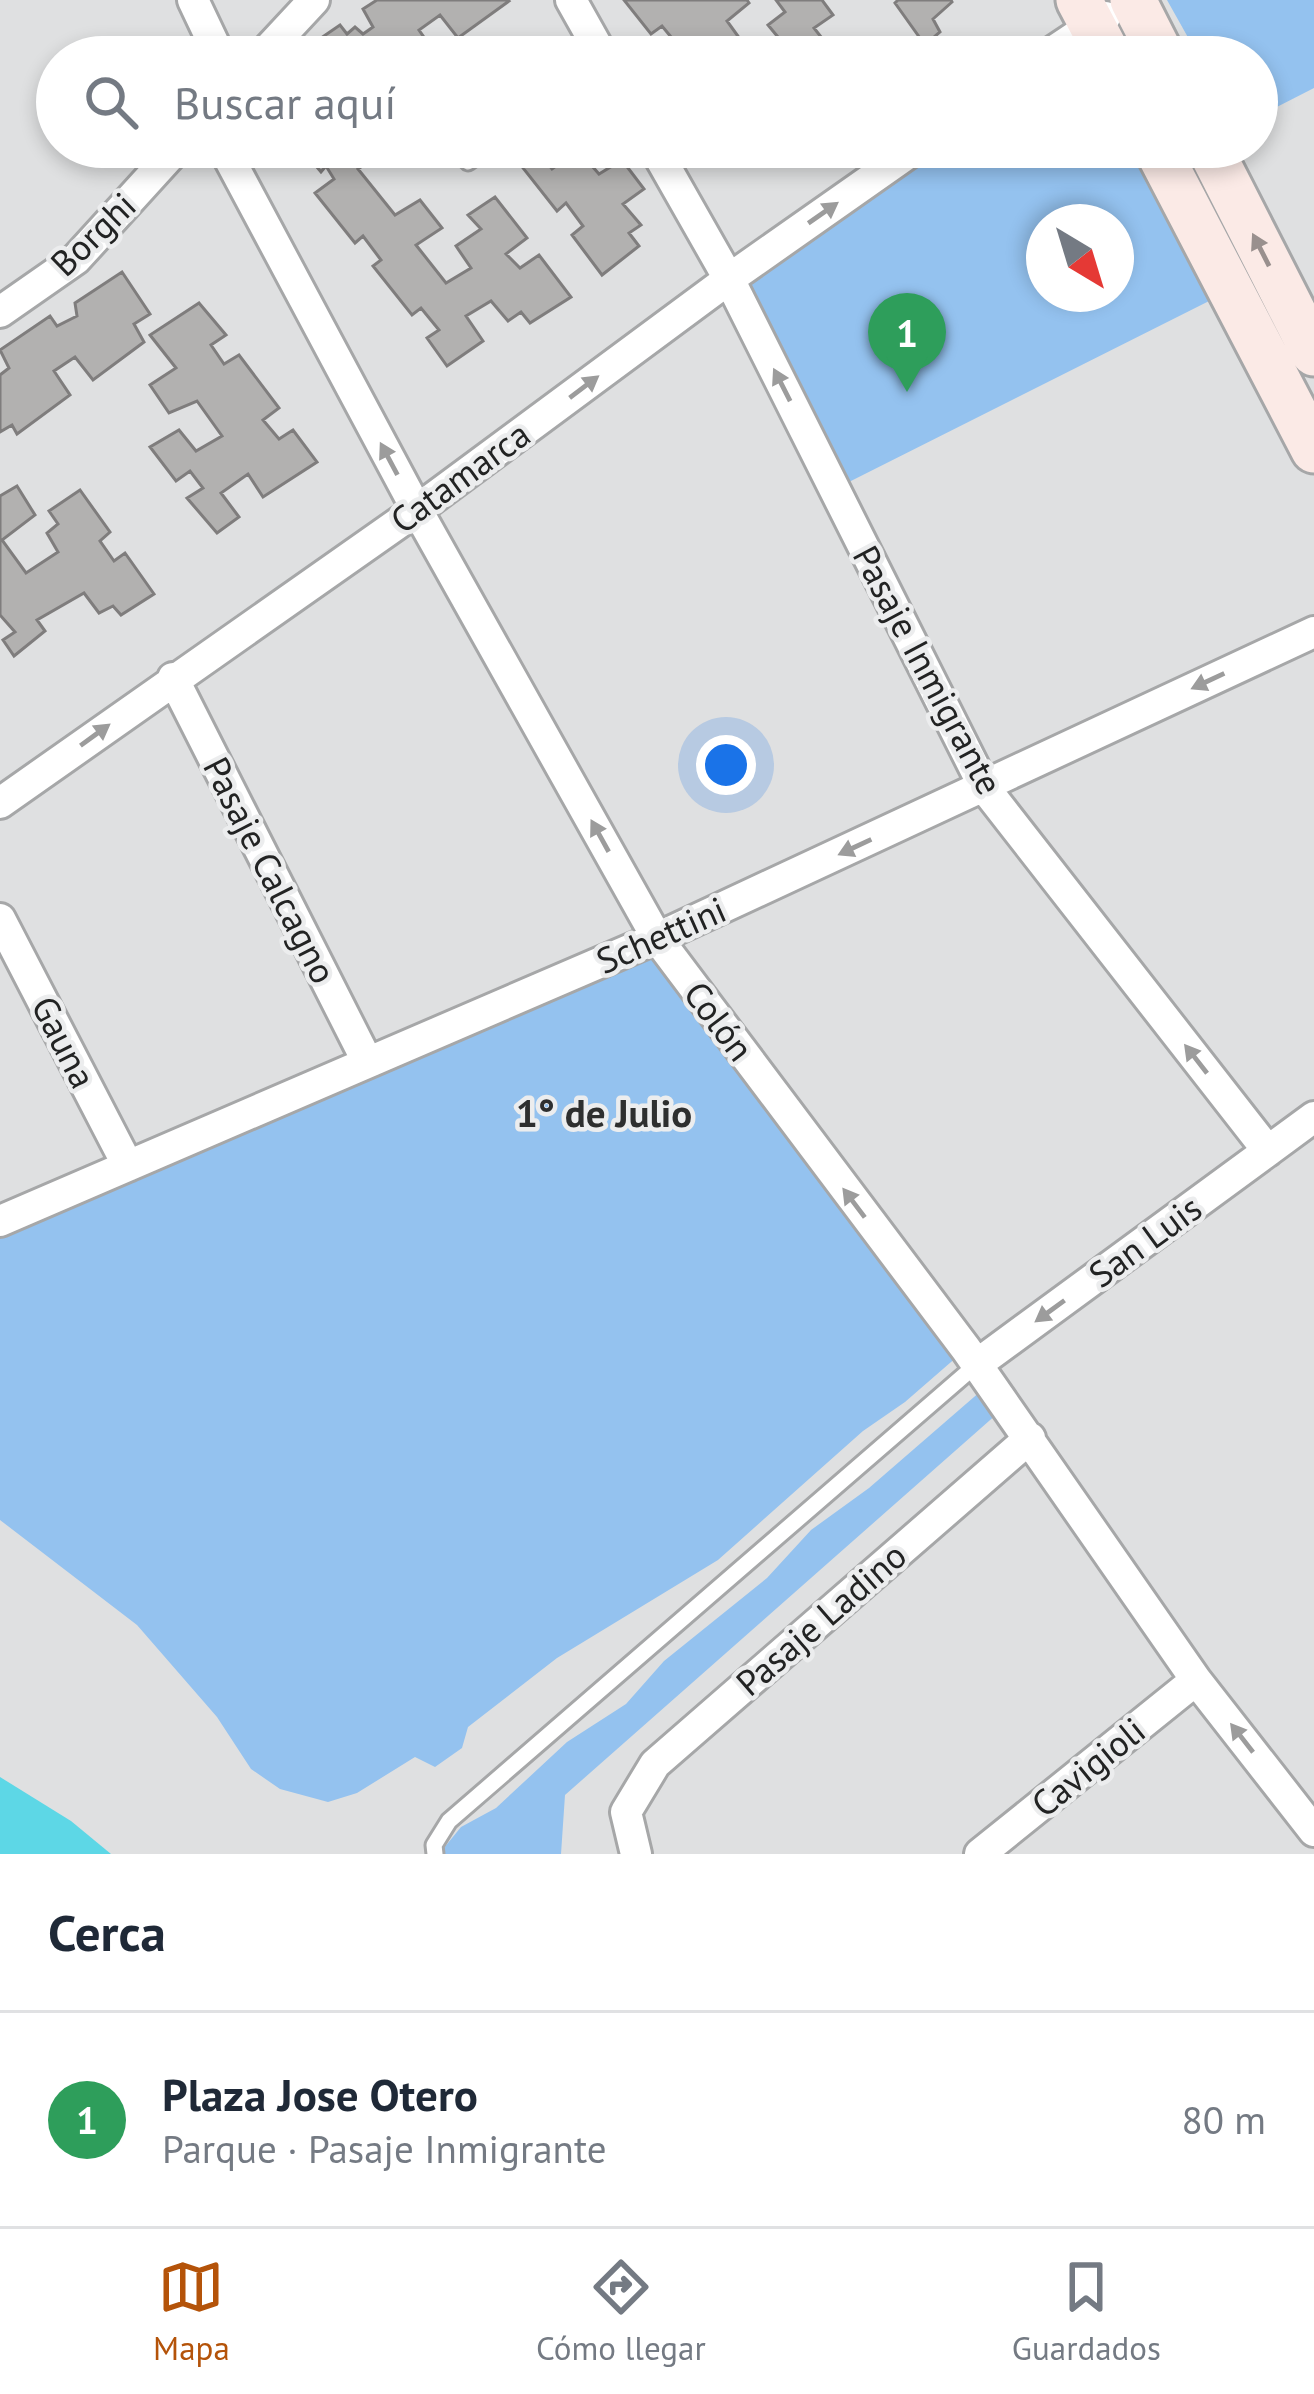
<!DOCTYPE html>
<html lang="es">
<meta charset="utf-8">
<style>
body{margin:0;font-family:"PT Sans",sans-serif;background:#f2f2f3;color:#1f2937}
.compass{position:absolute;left:1026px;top:204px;width:108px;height:108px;border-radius:50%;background:#fff;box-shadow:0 6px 18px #0003;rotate:142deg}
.you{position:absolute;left:726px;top:765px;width:42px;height:42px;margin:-30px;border:9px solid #fff;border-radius:50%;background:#1a73e8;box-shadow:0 0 0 18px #1a73e833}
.badge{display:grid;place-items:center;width:78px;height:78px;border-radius:50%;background:#b45309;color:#fff;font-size:39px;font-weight:700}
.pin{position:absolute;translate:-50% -99px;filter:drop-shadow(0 3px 6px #0008)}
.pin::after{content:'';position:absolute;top:63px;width:42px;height:36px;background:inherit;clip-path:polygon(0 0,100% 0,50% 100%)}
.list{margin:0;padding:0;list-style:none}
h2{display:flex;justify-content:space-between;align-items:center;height:156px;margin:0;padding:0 48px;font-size:51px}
h2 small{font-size:39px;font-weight:400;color:#747a83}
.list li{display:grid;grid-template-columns:78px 1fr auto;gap:36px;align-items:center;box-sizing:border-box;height:216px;padding:0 48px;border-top:3px solid #e0e1e3}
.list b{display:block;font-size:45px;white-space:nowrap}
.list p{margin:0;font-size:39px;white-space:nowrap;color:#747a83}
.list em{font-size:39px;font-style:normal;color:#747a83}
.icon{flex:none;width:66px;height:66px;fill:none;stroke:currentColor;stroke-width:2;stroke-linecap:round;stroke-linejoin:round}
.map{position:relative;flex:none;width:1314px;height:1854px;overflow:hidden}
.search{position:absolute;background:#fff;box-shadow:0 6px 18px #0003;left:36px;right:36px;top:36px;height:132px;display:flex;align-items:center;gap:30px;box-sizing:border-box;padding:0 42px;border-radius:66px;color:#747a83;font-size:45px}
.sheet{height:372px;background:#fff}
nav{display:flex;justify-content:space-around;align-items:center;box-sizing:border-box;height:168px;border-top:3px solid #e0e1e3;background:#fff;font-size:33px;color:#747a83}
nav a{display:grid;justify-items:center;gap:6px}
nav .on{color:#b45309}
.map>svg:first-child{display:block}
.green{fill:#94c2ef;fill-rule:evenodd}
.water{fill:#5dd7e6}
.building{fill:#b2b1b0;stroke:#7f7d7d;stroke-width:3}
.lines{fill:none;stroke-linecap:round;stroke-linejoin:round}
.lane-casing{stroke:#a6a7a8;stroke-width:21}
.street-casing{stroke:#a6a7a8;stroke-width:36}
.secondary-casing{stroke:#a6a7a8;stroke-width:51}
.lane{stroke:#fff;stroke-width:15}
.street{stroke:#fff;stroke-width:30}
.secondary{stroke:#fbeae6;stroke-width:45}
.oneway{fill:#9c9c9c}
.oneway2{fill:#99908e}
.labels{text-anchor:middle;stroke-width:9;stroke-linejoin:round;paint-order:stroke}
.street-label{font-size:36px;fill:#222323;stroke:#ecedee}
.neighbourhood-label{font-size:39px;font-weight:bold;fill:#2e2f2f;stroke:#ecedee}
</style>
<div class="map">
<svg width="1314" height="1854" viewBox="0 0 1314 1854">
<rect width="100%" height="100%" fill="#dfe0e1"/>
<!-- green -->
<path class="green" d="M 1167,0 L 1314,0 L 1314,88 L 1257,117 L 1257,57 L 1199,57 Z
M 917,147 L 1156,147 L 1231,290 L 835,489 L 729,279 ZM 1044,222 L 1116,222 L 1116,294 L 1044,294 Z
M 657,938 L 966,1349 L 905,1402 L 863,1431 L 718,1560 L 557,1658 L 468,1727 L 462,1748 L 435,1767 L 415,1757 L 357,1793 L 328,1802 L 280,1789 L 251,1769 L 217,1717 L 137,1625 L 0,1520 L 0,1221 Z
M 989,1384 L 1006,1406 L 565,1795 L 561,1854 L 439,1854 L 461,1827 L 496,1808 L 567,1742 L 626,1704 L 664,1661 L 767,1578 L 811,1530 L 869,1488 Z"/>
<!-- water -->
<path class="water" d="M 0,1777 L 71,1821 L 111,1854 L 0,1854 Z"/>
<!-- building -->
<path class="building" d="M 377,0 L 508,0 L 509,1 L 458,38 L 440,15 L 419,30 L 435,53 L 430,57 L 302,57 L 299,53 L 340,25 L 347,34 L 355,27 L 363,34 L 373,27 L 363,9 Z
M 624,0 L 747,0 L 749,3 L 727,21 L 753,57 L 669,57 L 666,53 L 676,43 L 662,26 L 651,34 Z
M 776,0 L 822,0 L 833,15 L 814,28 L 832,51 L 846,40 L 859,57 L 759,57 L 782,42 L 768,25 L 785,12 Z
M 898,0 L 951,0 L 952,2 L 933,19 L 940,32 L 925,45 L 895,3 Z
M 289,147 L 379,147 L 383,152 L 358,169 L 395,215 L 420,200 L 442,228 L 416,245 L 446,283 L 471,268 L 456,246 L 481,229 L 468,215 L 495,197 L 527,238 L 506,254 L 520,268 L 539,255 L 571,297 L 530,323 L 521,312 L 508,321 L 491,301 L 466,316 L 483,341 L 447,366 L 427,338 L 439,330 L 421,308 L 412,315 L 373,266 L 381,260 L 363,236 L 355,243 L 315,193 L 334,179 L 326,166 L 321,172 L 311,160 L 304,165 Z
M 578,150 L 599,174 L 622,160 L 644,189 L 623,204 L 641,225 L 629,233 L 639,246 L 602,275 L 572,235 L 583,226 L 566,203 L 557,211 L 523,168 L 542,156 L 552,169 Z
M 122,272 L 150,314 L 134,324 L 144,342 L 93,380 L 75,357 L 54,371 L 70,395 L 17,434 L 12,425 L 0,432 L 0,375 L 9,368 L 0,350 L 50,316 L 57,326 L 77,316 L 75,303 Z
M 199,303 L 226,335 L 211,345 L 224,364 L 239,355 L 279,408 L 263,420 L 279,439 L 293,430 L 317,462 L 263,497 L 248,474 L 221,493 L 239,517 L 217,533 L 187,498 L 203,488 L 190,471 L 176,481 L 150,447 L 179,430 L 196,451 L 222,436 L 197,401 L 169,413 L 150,385 L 176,368 L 150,335 Z
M 17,486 L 35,515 L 2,540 L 26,573 L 58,552 L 47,533 L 58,524 L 49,511 L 80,490 L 110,532 L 100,541 L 114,561 L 125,553 L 154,594 L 121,615 L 113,606 L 99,613 L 84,593 L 37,620 L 45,631 L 14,656 L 3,640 L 15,632 L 0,615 L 0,496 Z"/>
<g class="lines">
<!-- lane casing -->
<g class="lane-casing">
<path id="lane" d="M 468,162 L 489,147
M 435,1854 L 434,1845 L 449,1821 L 976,1365"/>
</g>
<!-- street casing -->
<g class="street-casing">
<path id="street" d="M 193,0 L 220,57
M 571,0 L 603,57
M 261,57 L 314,0
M 1045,57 L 1105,17
M 223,147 L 417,510 L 657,938 L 966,1349 L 1196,1680 L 1314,1831
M 654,147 L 729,279 L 984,787 L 1268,1151
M 0,312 L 76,259 L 178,147
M 173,678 L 367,1061
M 0,803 L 417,510 L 729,279 L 917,147
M 0,919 L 128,1166
M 0,1221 L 657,938 L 1314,632
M 976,1365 L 1314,1117
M 636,1854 L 626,1812 L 655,1764 L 1030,1438
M 980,1854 L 1196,1680"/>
</g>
<!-- secondary casing -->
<g class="secondary-casing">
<path id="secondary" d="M 1079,0 L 1109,57
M 1133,0 L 1162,57
M 1156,147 L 1314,450
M 1209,147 L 1314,353"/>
</g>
<!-- lane -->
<use href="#lane" class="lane"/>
<!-- street -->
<use href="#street" class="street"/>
<!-- secondary -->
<use href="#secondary" class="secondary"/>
</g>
<!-- one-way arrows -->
<defs><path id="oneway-solid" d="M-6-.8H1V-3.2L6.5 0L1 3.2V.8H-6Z" transform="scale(3)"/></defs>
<g class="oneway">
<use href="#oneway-solid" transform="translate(823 213) rotate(-35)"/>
<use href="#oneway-solid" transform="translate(782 385) rotate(-117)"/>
<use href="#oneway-solid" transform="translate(584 387) rotate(-37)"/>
<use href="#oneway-solid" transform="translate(389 459) rotate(-118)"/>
<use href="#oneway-solid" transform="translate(1208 681) rotate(155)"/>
<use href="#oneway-solid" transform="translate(95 735) rotate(-36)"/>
<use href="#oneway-solid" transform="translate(600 836) rotate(-119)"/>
<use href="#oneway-solid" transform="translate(855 847) rotate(155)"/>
<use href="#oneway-solid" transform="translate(1196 1059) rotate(-128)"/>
<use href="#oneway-solid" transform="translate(854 1203) rotate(-127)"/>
<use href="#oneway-solid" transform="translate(1050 1311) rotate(144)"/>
<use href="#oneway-solid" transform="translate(1242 1738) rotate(-128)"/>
</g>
<use class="oneway2" href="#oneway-solid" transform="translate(1261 250) rotate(-117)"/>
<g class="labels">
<!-- street labels -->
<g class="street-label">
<text transform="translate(93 234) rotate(-44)" y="13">Borghi</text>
<text transform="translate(460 477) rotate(-36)" y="13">Catamarca</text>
<text transform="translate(928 670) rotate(62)" y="13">Pasaje Inmigrante</text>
<text transform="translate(270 870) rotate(63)" y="13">Pasaje Calcagno</text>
<text transform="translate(661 935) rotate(-24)" y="13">Schettini</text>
<text transform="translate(719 1021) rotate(53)" y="13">Colón</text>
<text transform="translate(64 1042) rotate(63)" y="13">Gauna</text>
<text transform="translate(1145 1241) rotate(-36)" y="13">San Luis</text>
<text transform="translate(821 1619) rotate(-41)" y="13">Pasaje Ladino</text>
<text transform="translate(1088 1767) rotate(-39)" y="13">Cavigioli</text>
</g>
<!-- neighbourhood labels -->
<g class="neighbourhood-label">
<text x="604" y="1127">1° de Julio</text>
</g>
</g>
</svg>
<svg class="compass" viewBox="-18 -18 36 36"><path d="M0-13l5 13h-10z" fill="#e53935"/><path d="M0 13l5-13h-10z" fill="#747a83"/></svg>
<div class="you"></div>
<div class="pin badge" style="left:907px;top:392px;background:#2e9e5b">1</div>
<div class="search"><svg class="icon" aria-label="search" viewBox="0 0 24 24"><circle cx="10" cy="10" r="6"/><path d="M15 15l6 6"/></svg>Buscar aquí</div>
</div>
<section class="sheet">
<h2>Cerca<small></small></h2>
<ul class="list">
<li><span class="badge" style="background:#2e9e5b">1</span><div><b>Plaza Jose Otero</b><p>Parque · Pasaje Inmigrante</p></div><em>80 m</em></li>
</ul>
</section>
<nav>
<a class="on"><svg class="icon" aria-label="map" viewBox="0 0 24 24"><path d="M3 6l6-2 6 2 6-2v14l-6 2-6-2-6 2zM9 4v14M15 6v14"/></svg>Mapa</a>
<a><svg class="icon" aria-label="directions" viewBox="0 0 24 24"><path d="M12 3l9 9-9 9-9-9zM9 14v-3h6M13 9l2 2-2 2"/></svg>Cómo llegar</a>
<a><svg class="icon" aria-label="saved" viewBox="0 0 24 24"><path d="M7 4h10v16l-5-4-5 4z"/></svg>Guardados</a>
</nav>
